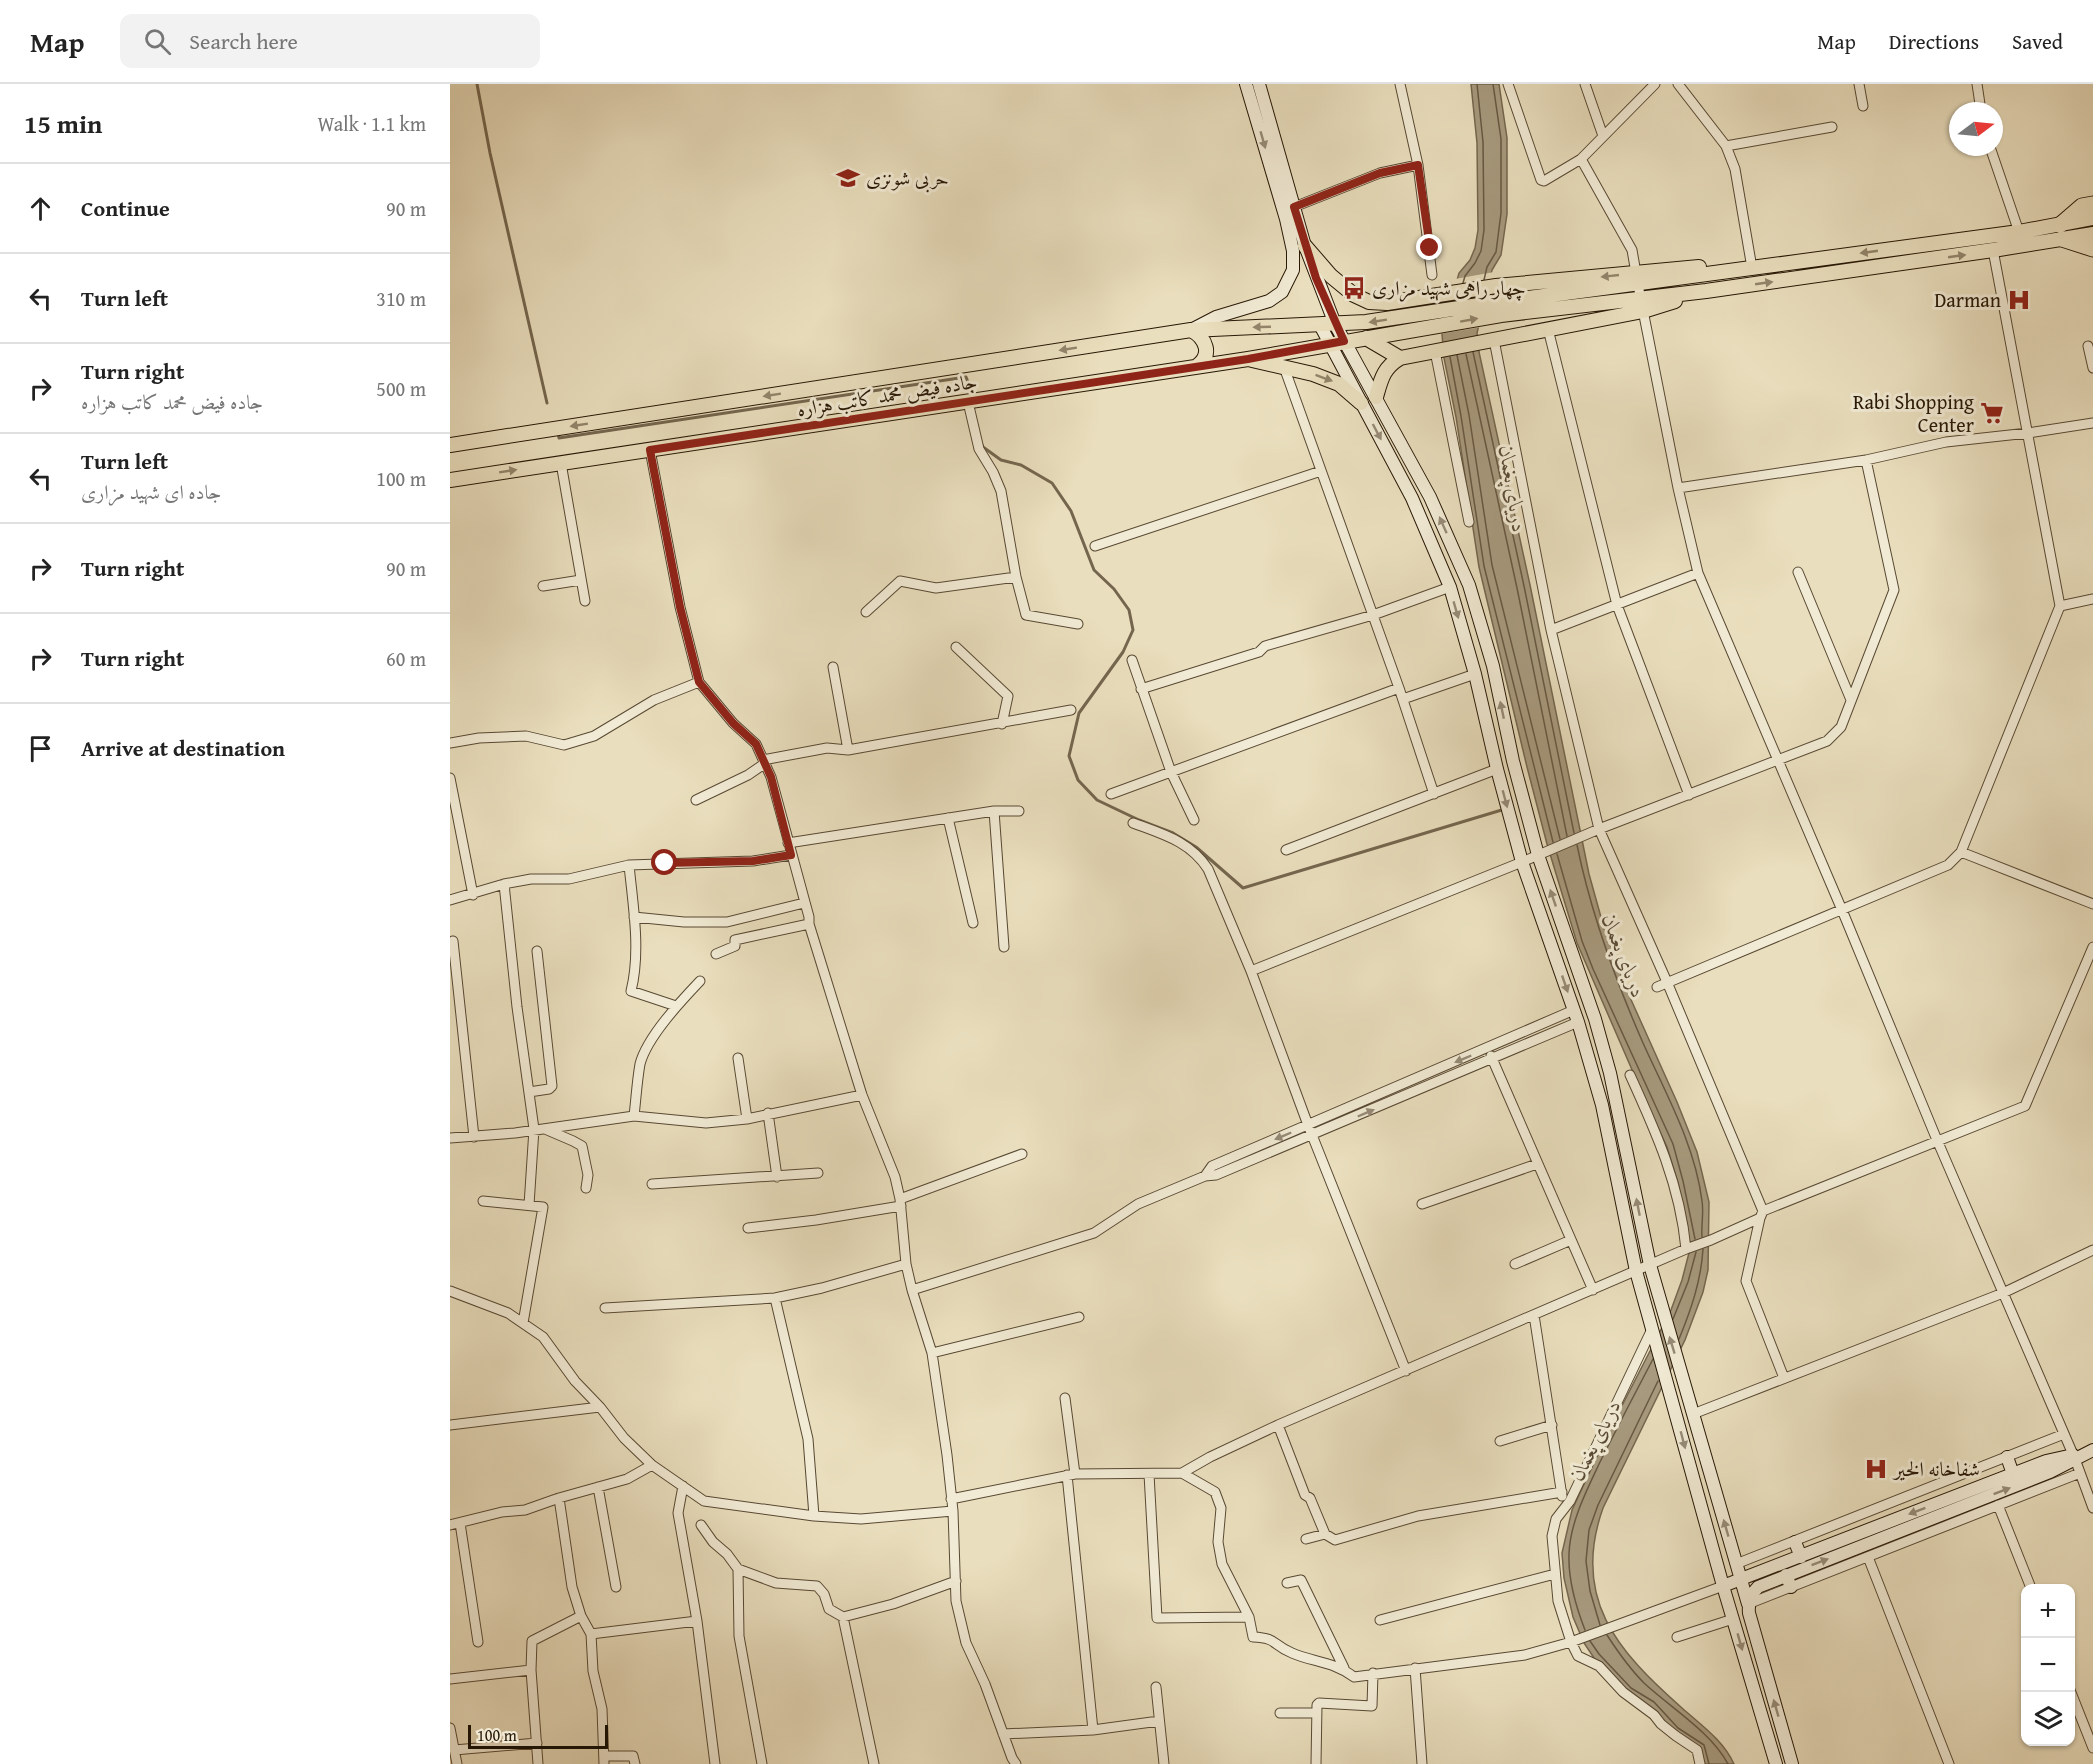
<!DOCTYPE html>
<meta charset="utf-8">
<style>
body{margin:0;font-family:"Gentium Book Plus",Amiri,serif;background:#f2f2f2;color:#222}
.controls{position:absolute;right:18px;bottom:18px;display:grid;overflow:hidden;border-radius:12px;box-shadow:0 2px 4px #0004}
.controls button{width:54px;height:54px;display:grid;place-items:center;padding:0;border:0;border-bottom:2px solid #e0e0e0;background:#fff;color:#222;font:30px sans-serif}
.compass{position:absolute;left:1499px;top:18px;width:54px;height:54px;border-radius:50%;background:#fff;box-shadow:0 2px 4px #0004;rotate:74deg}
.scale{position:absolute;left:18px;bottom:15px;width:140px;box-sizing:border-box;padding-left:6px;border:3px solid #271705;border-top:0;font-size:16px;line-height:21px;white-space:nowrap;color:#271705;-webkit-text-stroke:4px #f1ead4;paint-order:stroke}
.stop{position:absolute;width:18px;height:18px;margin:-14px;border:4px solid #8f2418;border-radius:50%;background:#fff}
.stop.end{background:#8f2418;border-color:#fff;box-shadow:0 2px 6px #0008}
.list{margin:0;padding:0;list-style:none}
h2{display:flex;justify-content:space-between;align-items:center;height:78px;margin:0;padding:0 24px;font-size:26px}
h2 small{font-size:20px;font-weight:400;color:#767676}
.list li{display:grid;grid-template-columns:39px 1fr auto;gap:18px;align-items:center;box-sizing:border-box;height:90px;padding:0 24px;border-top:2px solid #e0e0e0}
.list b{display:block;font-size:22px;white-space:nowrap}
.list p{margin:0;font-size:20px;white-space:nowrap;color:#767676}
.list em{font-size:20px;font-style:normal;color:#767676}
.icon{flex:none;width:33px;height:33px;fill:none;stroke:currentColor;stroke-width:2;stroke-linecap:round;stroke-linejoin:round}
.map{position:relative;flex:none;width:1643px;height:1680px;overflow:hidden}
header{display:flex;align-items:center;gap:36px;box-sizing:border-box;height:84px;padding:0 30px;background:#fff;border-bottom:2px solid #e0e0e0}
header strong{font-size:28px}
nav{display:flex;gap:33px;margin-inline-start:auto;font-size:21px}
.search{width:420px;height:54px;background:#f2f2f2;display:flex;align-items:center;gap:15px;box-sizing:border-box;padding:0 21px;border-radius:12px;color:#767676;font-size:22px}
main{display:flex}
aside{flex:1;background:#fff}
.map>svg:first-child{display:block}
.water{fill:#a79a7e;stroke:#74664e;stroke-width:1.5}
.pier{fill:#e9debd}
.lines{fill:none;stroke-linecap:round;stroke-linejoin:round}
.shore{stroke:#675842;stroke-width:1.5}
.stream{stroke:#74664e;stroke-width:3}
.minor-casing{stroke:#584933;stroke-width:11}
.secondary-casing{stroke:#271705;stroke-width:14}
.primary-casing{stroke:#271705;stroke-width:16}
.trunk-casing{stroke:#271705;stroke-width:17}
.minor{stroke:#f1ead4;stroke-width:9}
.secondary{stroke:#f1ead4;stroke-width:12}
.primary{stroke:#e9debd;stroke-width:14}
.trunk{stroke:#e9debd;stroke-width:15}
.oneway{fill:#968b77}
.oneway2{fill:#92846a}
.route{stroke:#8f2418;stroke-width:8}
.labels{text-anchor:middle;stroke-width:6;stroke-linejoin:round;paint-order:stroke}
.poi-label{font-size:20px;fill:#271705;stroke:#f1ead4;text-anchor:start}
.street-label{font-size:20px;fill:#271705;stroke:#f1ead4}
.water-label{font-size:21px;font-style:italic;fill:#5a4b35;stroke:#f1ead4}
</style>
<header>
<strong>Map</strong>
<div class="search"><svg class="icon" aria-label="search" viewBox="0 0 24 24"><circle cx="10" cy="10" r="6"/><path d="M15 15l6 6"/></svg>Search here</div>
<nav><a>Map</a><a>Directions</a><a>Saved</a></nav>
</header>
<main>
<aside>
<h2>15 min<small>Walk · 1.1 km</small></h2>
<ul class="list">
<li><svg class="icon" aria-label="ahead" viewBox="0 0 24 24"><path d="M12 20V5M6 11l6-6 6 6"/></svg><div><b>Continue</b></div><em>90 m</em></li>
<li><svg class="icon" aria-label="left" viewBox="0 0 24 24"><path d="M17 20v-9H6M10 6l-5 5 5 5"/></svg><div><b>Turn left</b></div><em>310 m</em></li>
<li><svg class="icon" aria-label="right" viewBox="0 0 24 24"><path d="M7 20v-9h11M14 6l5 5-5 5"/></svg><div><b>Turn right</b><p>جاده فیض محمد کاتب هزاره</p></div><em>500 m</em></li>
<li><svg class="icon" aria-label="left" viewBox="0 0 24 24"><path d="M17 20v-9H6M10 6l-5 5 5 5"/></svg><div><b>Turn left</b><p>جاده ای شهید مزاری</p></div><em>100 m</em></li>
<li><svg class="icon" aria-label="right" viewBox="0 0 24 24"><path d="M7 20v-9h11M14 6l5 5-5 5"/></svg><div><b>Turn right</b></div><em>90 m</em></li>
<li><svg class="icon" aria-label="right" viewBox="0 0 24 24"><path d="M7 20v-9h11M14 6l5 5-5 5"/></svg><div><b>Turn right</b></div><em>60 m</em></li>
<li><svg class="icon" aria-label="arrive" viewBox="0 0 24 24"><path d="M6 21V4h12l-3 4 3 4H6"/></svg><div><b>Arrive at destination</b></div></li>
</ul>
</aside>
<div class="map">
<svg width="1643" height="1680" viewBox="0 0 1643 1680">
<rect width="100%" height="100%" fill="#e9debd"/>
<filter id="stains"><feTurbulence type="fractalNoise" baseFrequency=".00333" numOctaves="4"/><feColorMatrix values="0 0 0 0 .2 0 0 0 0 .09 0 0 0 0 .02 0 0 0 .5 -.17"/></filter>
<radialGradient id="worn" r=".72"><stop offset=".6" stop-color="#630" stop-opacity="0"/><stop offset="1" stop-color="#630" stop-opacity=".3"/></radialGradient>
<!-- water -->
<path class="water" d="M 1021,0 L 1049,0 L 1057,54 L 1057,130 L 1051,171 L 1042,186 L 1027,249 L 1029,268 L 1080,501 L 1139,790 L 1154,844 L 1178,909 L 1227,1018 L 1247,1068 L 1259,1118 L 1258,1186 L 1253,1208 L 1235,1256 L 1153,1424 C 1121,1514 1167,1567 1232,1624 C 1251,1641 1273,1656 1284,1680 L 1254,1680 L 1252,1675 L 1177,1610 L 1144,1574 L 1134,1559 L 1123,1533 L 1114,1494 L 1112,1469 L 1122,1426 L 1158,1349 L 1221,1226 L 1232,1196 L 1240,1165 L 1228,1099 L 1217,1063 L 1196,1018 L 1127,859 L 1097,760 L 1077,683 L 1029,483 L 1006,333 L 994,274 L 992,250 L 1009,189 L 1020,176 L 1025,164 L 1028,146 L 1027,59 Z"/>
<!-- pier -->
<path class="pier" d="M 1044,188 L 1032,243 L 989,250 L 1005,195 Z"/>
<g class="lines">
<!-- shore -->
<path class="shore" d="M 1034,196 L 1037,183 L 1046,168 L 1051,129 L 1051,55 L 1043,0
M 1013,199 L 1015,192 L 1025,179 L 1031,167 L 1034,146 L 1033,58 L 1027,0
M 1023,268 L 1074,502 L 1124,749
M 1016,270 L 1067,504 L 1117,752
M 1007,271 L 1019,331 L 1042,481 L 1110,755
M 1000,273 L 1011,332 L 1034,482 L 1103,758
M 1127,761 C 1141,830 1165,895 1193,959 C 1216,1010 1245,1061 1252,1117 C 1254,1129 1251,1141 1252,1153
M 1107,770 L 1132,857 L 1143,885 L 1223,1060 L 1233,1097 L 1245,1155
M 1223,1235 L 1238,1198 L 1246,1168
M 1229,1255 C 1241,1226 1251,1197 1253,1165
M 1150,1541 L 1140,1507 L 1136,1477 L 1139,1446 L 1148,1421 L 1208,1297
M 1135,1546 C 1126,1523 1118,1496 1119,1470 C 1120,1438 1137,1406 1150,1378 C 1167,1344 1185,1309 1203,1275
M 1157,1551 C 1168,1568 1180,1585 1194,1599 C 1221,1624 1261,1648 1278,1680
M 1140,1557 L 1149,1570 L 1181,1604 L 1204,1618 L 1228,1644 L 1254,1661 L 1259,1680"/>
<!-- stream -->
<path class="stream" d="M 27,0 L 40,69 L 97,319
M 108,349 L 109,354 L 516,293 L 523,311
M 532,361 L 533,363 L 551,376 L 571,381 L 602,399 L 621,427 L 644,486 L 664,505 L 679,526 L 683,546 L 673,568 L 629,629 L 619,672 L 628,696 L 647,716 L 689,736 L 723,749 L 746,763 L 793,804 L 1055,725"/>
<!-- minor casing -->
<g class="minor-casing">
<path id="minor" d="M 950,0 L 968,81 L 982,191
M 1058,0 L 1091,96 L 1094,97 L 1131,75 L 1205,0
M 1135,0 L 1153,52
M 1228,0 L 1276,62 L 1285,85 L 1302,184
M 1409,0 L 1413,22
M 1527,0 L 1531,27
M 1276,62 L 1382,43
M 1540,63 L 1569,148
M 1131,75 L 1182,166 L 1186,189
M 844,123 L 930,89 L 968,81
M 1188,201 L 1228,404 L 1248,489 L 1392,826 L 1487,1056 L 1625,1375 L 1643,1424
M 1098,245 L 1167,521 L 1239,711
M 1044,256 L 1101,546 L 1149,745 L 1217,898 L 1313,1127
M 1638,262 L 1643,284
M 985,267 L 1019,438
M 834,283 L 949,604 L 984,710
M 518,318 L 529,365 L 543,388 L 551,407 L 566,493 L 576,531 L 628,540
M 200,366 L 230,523 L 249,598 L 283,639 L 306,660 L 321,693 L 359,833 L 359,840 L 412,1011 L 445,1093 L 450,1115 L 456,1180 L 462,1206 L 482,1269 L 497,1371 L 503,1427 L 506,1517 L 516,1559 L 535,1600 L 562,1674 L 566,1680
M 111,379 L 135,517
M 1228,404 L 1416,376 L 1496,358 L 1578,349 L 1643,339
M 645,462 L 871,387
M 1348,488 L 1401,616
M 93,502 L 131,496
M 1610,522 L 1643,515
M 416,528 L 450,497 L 486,504 L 566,493
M 1101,546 L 1248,489
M 506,563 L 558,612 L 552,640
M 682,576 L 721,688 L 744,736
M 383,583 L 398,666
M 691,605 L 809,568 L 815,562 L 923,531 L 1000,503
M 953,615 L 1025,590
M 0,659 L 29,654 L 76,652 L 114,661 L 144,652 L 204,616 L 249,598
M 313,676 L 377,664 L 398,666 L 621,626
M 0,694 L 23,811
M 661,710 L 949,604
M 246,716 L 298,691 L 314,680
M 544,727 L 554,863
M 498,734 L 523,839
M 683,739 C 712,750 740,757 758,785 L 801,887 L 858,1041 L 956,1287
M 338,759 L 544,727 L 569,727
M 836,766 L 1047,685
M 1511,768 L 1643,820
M 179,781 C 183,822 191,867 181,907 L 226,922
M 54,800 L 67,923 L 84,1045 L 79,1121
M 0,816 L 54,800 L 81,795 L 119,795 L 179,781 L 303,777 L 341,771
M 184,833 L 234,838 L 277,838 L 354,819
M 3,857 L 24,1053
M 266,870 L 285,862 L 285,856 L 359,840
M 801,887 L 1072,778 L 1149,745 L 1377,657 L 1391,643 L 1444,506 L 1416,376
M 1207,903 L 1498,781 L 1511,768 L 1610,522 L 1543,166
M 1041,972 L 1143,1206
M 288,974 L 297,1035
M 1180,991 C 1206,1048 1230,1101 1236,1165
M 79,1008 L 99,1005 L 102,1002 L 87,867
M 318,1029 L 327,1093
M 184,1032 C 186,1015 187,997 190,980 C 197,953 231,917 250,897
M 95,1045 L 123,1057 L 132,1062 L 138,1091 L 136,1104
M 0,1054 L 65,1049 L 184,1032 L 256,1039 L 297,1035 L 412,1011
M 755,1092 L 762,1082 L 1124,926
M 202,1100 L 368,1089
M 450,1115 L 572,1070
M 33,1117 L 93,1123 L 73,1239
M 972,1120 L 1087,1080
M 1310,1134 L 1296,1197 L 1334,1294
M 298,1144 L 366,1136 L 451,1122
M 1065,1180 L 1121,1156
M 462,1206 L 644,1149 L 688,1120 L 755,1092 L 766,1091 L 1128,938
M 0,1207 L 58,1229 L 93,1253 L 125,1297 L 150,1323 L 174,1354 L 202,1381 L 254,1417 L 364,1432 L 411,1435 L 503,1427
M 325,1214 L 358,1355 L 364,1432
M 155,1224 L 325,1214 L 372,1204 L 456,1180
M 1084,1231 L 1112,1412
M 1202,1245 L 1120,1417 L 1106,1435 L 1102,1452 L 1108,1517 L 1121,1558 L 1128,1572 L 1149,1582 L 1173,1608 L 1204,1631 L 1211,1640 L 1226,1652 L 1247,1666 L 1250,1680
M 482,1269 L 629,1233
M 615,1314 L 625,1390
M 1243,1330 L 1553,1209 L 1643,1166
M 0,1341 L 150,1323
M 828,1341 L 855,1411 L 860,1414 L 875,1450
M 1050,1357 L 1102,1341
M 732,1389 L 765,1408 L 771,1424 L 768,1458 L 772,1480 L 799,1533 L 803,1553 C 828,1554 822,1561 842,1569 C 863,1578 885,1578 904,1593 L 1075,1571 L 1121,1558 L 1273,1502
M 699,1390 L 707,1534 L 799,1533
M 617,1391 L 643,1646
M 233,1402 L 228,1429 L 247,1537 L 265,1680
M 148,1403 L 166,1503
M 109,1414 L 122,1503 L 131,1532 L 141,1550 L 143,1587 L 152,1625 L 154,1680
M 501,1415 L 625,1390 L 732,1389 L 760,1373 L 828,1341 L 1236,1165 L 1261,1156 L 1310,1134 L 1313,1127 L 1575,1022 L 1643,863
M 1548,1421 L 1581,1504
M 10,1439 L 28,1558
M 0,1441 L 52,1428 L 75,1426 L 109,1414 L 177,1395 L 202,1381
M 251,1441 L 263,1458 L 277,1470 L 288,1485 L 326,1499 L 367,1502 L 374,1510 L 379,1525 L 393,1533 L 443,1520 L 506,1497
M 856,1455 L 875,1450 L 885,1456 L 968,1432 L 1112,1408
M 1418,1473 L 1499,1680
M 1286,1480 L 1614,1350
M 288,1485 L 289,1552 L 312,1680
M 837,1499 L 851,1496 L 894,1584
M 1298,1520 L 1630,1389
M 393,1533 L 424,1680
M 930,1536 L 1105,1490
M 141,1550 L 247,1537
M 1227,1553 L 1283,1535
M 965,1584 L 972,1680
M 0,1595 L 81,1586
M 706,1603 L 714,1680
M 1620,1606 L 1643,1664
M 830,1629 L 867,1629
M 0,1644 L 7,1680
M 553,1650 L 643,1646 L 709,1637
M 4,1666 L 87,1659
M 155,1672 L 183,1672 L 185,1680
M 88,1680 L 81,1586 L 82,1557 L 131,1532
M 866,1680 L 867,1621 L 869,1619 L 922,1622 L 923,1589"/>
</g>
<!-- secondary casing -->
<g class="secondary-casing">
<path id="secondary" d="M 809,0 L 855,162 L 885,240 L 980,413 L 1019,501 L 1043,582 L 1063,677 L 1088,771 L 1145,935 L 1160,989 L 1200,1181 L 1298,1520
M 870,241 L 962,414 L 1000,503 L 1025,590 L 1047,685 L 1072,778 L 1128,938 L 1152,1021 L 1186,1187 L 1273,1502 L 1326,1680
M 741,246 L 766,233 L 819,217 L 832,208 L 843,186 L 843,167 L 836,135 L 796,0
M 1557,1373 L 1563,1390
M 1345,1458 L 1351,1473
M 1336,1491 L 1341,1503
M 1273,1502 L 1596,1377 L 1623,1371
M 1342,1680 L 1299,1529 C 1298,1519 1300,1511 1308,1503 L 1600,1388 L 1643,1366"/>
</g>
<!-- primary casing -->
<g class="primary-casing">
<path id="primary" d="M 855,162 L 881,192 L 904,211 L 919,218 L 937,219 L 1046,202 L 1249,183
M 741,246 C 756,254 763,271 747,282
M 916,254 L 950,274
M 802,276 L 863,290 L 889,300 L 911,319
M 926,313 C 931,296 933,284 950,274 L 1193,227 L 1225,217
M 0,361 L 741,246 L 916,238 L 1049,218 L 1569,148 L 1643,134
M 0,396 L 798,275 L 1051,231 L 1256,207 L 1543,166 L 1643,150"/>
</g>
<!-- trunk casing -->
<g class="trunk-casing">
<path id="trunk" d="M 1610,141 L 1632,122 L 1643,120
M 1612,155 L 1643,165"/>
</g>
<!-- minor -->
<use href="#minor" class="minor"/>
<!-- secondary -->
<use href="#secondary" class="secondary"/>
<!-- primary -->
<use href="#primary" class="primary"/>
<!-- trunk -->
<use href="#trunk" class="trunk"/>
</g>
<!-- one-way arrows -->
<defs><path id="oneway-solid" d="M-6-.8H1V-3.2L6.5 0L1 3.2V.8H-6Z" transform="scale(1.5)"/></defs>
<g class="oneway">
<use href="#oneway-solid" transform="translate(813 56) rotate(74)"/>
<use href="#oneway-solid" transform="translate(927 348) rotate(62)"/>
<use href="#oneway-solid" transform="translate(993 441) rotate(-114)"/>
<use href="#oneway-solid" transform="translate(1006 526) rotate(74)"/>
<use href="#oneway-solid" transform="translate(1052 626) rotate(-102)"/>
<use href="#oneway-solid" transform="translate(1055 715) rotate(75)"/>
<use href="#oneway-solid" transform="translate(1103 814) rotate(-109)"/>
<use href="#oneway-solid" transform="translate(1115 900) rotate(71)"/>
<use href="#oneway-solid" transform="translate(1013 975) rotate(157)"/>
<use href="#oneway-solid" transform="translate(916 1029) rotate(-23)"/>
<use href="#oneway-solid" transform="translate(833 1052) rotate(157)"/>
<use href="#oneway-solid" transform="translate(1188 1123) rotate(-101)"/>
<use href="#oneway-solid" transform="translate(1222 1261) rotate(-107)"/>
<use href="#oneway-solid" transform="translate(1233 1356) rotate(75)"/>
<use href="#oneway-solid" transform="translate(1552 1407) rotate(-21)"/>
<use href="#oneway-solid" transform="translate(1467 1427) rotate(159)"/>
<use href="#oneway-solid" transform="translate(1276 1444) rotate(-106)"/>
<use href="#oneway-solid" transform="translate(1370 1478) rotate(-21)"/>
<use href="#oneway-solid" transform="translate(1290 1558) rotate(74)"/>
<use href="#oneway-solid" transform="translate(1326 1624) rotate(-106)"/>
</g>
<g class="oneway2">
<use href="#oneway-solid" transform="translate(1419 168) rotate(172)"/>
<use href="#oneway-solid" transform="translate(1507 172) rotate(-8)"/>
<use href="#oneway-solid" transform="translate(1160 192) rotate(174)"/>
<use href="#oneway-solid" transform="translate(1314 199) rotate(-8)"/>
<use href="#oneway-solid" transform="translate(1019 236) rotate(-10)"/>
<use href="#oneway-solid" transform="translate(928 237) rotate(171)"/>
<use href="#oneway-solid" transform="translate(812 243) rotate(178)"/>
<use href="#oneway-solid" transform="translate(618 265) rotate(171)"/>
<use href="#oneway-solid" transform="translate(874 294) rotate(20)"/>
<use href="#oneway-solid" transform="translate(322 311) rotate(171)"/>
<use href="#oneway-solid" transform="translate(129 341) rotate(171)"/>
<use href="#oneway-solid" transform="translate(58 387) rotate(-9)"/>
</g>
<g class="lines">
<!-- route -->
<path class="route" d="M 215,779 L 303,777 L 341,771 L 321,693 L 306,660 L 283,639 L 249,598 L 230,523 L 200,366 L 798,275 L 894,257 L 866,194 L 844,123 L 930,89 L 968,81 L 980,164"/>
</g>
<!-- icons -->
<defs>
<g id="university-bare" transform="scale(1.8)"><path d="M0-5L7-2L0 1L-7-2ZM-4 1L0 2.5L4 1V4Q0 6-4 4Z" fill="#8f2418" stroke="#f1ead4" stroke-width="2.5" paint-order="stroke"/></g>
<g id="bus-bare" transform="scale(1.8)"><path d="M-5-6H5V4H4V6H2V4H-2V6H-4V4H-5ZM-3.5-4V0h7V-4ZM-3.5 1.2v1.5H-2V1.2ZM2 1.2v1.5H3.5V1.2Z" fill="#8f2418" stroke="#f1ead4" stroke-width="2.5" paint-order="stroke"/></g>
<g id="hospital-bare" transform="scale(1.8)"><path d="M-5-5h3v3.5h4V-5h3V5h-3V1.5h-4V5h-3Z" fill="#8f2418" stroke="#f1ead4" stroke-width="2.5" paint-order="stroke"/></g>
<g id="supermarket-bare" transform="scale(1.8)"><path d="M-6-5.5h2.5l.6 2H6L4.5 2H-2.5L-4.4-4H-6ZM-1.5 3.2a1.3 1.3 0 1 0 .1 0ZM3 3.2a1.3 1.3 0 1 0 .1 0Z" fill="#8f2418" stroke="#f1ead4" stroke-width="2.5" paint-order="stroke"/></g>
</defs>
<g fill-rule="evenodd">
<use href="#university-bare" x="398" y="94"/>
<use href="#bus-bare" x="904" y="204"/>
<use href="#hospital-bare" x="1569" y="216"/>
<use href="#supermarket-bare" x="1542" y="329"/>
<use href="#hospital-bare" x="1426" y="1385"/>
</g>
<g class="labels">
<!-- poi labels -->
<g class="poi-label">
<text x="416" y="101">حربی شونزی</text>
<text x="922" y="211">چهار راهی شهید مزاری</text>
<text x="1551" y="223" text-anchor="end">Darman</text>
<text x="1524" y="325" text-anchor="end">Rabi Shopping<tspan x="1524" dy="23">Center</tspan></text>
<text x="1444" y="1392">شفاخانه الخیر</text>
</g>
<!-- street labels -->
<g class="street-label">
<text transform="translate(437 311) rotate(-9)" y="7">جاده فیض محمد کاتب هزاره</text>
</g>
<!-- water labels -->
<g class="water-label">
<text transform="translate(1063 405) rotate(81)" y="7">دریای پغمان</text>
<text transform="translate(1174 872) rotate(69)" y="7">دریای پغمان</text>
<text transform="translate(1145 1356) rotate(-63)" y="7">دریای پغمان</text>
</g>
</g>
<rect width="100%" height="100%" filter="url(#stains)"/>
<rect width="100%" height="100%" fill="url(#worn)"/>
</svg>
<div class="controls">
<button>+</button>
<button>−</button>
<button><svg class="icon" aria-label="layers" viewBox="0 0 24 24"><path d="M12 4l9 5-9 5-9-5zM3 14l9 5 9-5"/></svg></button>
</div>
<svg class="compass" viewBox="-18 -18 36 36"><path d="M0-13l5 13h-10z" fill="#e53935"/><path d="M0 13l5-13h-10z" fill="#767676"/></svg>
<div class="scale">100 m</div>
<div class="stop" style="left:215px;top:779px"></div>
<div class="stop end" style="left:980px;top:164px"></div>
</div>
</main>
